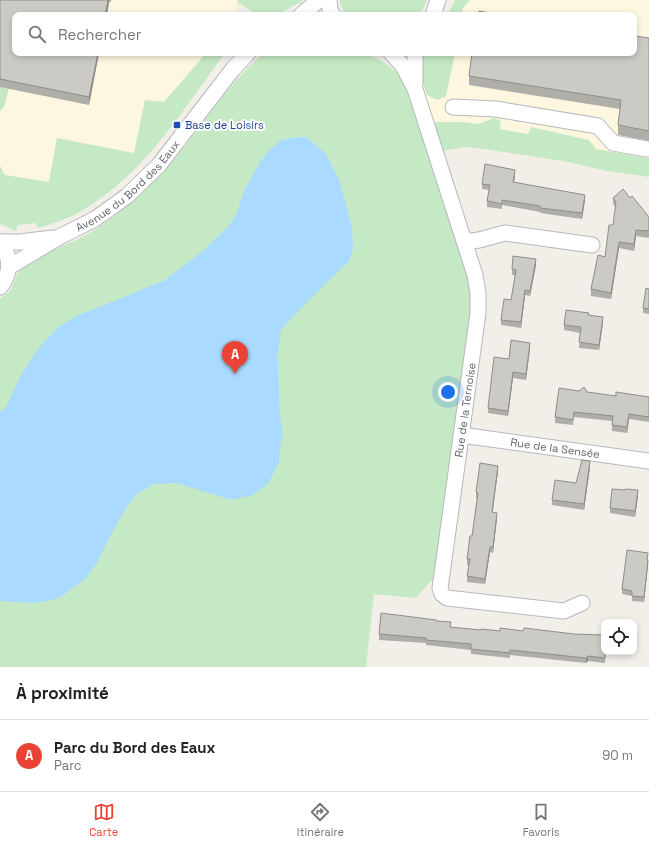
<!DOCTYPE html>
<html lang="fr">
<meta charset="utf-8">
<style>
body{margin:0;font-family:"Space Grotesk",sans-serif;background:#f6f6f6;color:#222}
.controls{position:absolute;right:12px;bottom:12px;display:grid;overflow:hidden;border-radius:8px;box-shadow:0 2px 6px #0003}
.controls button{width:36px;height:36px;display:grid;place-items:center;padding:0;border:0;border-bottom:1px solid #e0e0e0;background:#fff;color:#222;font:20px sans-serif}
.you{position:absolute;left:448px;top:392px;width:14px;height:14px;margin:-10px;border:3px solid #fff;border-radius:50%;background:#1a73e8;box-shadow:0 0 0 6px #1a73e833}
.badge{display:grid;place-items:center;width:26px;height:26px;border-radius:50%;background:#ea4335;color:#fff;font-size:13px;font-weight:700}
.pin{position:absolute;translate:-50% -33px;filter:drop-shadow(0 1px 2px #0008)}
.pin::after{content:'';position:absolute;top:21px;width:14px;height:12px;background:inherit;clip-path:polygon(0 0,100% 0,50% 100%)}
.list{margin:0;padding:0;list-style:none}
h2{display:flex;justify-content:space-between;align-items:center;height:52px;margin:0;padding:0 16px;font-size:17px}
h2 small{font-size:13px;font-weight:400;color:#767676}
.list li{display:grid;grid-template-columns:26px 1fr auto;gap:12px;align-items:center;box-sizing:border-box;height:72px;padding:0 16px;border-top:1px solid #e0e0e0}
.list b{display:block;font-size:15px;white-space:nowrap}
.list p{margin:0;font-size:13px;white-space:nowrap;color:#767676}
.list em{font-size:13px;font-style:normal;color:#767676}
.icon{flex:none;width:22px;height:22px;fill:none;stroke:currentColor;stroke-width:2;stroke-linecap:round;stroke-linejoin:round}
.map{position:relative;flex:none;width:649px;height:667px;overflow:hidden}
.search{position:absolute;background:#fff;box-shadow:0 2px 6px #0003;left:12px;right:12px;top:12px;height:44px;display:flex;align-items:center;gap:10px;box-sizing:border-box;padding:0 14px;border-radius:8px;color:#767676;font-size:15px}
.sheet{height:124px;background:#fff}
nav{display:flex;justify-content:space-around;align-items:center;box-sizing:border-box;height:56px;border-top:1px solid #e0e0e0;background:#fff;font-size:11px;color:#767676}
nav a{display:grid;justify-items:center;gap:2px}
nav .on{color:#ea4335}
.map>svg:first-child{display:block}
.commercial{fill:#fef7e0}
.green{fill:#c5e8c5}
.water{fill:#aadaff}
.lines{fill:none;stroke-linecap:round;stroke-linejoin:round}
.minor-casing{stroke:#b5b8bc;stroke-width:17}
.minor{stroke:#fff;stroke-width:15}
.wall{fill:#afaea9}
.shaded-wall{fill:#8f8d8a}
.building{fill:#cccac5;stroke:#8f8d8a}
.transit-dot{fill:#1a4fb4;stroke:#fff;stroke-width:1.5}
.labels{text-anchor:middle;stroke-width:4;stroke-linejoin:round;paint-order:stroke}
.transit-label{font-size:11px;fill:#164399;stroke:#fff;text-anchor:start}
.street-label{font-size:11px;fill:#5f6368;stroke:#fff}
</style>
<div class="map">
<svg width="649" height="667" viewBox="0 0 649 667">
<rect width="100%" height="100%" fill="#f1efe8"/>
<!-- commercial -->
<path class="commercial" d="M 0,0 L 238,0 L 235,15 L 15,15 L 15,53 L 206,53 L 164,103 L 145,101 L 134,154 L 57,138 L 49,182 L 5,175 L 0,166 Z
M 451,0 L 649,0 L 649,177 L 607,171 L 563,161 L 484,149 L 465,147 L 435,152 L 415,89 L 422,53 L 634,53 L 634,15 L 447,15 L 452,4 Z"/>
<!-- green -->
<path class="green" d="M 238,0 L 303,0 L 301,2 L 276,15 L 257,15 L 237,2 Z
M 339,0 L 427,0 L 420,15 L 345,15 Z
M 455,0 L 470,0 L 463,8 L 462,15 L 447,15 Z
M 206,53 L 225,53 C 184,108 146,172 86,208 C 71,218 55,223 38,228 L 35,223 L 18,225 L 16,231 L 0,224 L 0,166 L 5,175 L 49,182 L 57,138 L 134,153 L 145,100 L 164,102 Z
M 264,53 L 363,53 L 378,59 L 388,65 L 415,89 L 426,122 L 462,122 L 478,124 L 494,118 L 501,121 L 500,129 L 528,134 L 531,127 L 589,140 L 596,149 L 649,158 L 649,177 L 607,171 L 563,161 L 484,149 L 465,147 L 436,152 L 475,275 L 443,567 L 416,598 L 374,594 L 366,667 L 0,667 L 0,299 C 3,296 9,293 11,289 C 15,281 16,274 22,268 C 36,255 65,246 82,237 C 106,225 127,207 147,188 C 192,148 218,91 264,53 Z
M 422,53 L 455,53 L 446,96 L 437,100 L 427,95 L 420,75 Z
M 0,87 L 9,88 L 4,107 L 0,111 Z"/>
<!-- water -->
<path class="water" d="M 306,137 L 325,153 L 339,179 L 352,227 L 353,249 L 349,261 L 330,279 L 296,313 L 281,330 L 278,352 L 279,399 L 282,434 L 279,462 L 268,484 L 253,495 L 232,500 L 176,483 L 154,484 L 137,494 L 126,508 L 109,538 L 97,563 L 85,579 L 59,598 L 36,603 L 0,601 L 0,412 L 6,407 L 21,375 L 38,349 L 57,328 L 76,316 L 112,302 L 165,280 L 203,251 L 228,227 L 236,215 L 244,191 L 260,162 L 269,151 L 280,141 L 290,138 Z"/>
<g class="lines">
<!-- minor casing -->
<g class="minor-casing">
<g id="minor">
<path d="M 329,0 L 330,10 L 333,15"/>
<path d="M 301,15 L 319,0"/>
<path d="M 433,15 L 438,0"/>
<path d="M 391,53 L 403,66 L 415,89 L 475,275 L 478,293 L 478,313 L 443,567 L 440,588 L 442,594 L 447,598 L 564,611 L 582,603"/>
<path d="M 415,84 L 415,53"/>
<path d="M 453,107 L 495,109 L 598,126 L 613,143 L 647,149"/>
<path d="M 0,242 L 20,242 L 53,238"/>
<path d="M 0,242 C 11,256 12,273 0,287"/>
<path d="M 465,242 L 479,240 L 505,233 L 592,245"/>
<path id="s1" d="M 9,267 L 61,236 L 95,219 L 127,196 L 159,165 L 233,69 L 248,53"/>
<path id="s2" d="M 461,435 L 649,461"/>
</g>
</g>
<!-- minor -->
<use href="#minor" class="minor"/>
</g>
<!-- wall -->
<path class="wall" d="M 0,0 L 111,0 L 111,2 L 109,2 L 107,15 L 15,15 L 15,53 L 99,53 L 89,105 L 0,87 Z
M 649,38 L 649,141 L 618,135 L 618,125 L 620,109 L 469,85 L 469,76 Z
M 515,175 L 514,183 L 585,200 L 582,219 L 540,213 L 540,212 L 502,205 L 502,209 L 487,207 L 487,201 L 489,190 L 482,189 L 482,184 Z
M 613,198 L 630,198 L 649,217 L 649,238 L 636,236 L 634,251 L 619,248 L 611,299 L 591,296 L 591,289 L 605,257 L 613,225 L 616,207 L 613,204 Z
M 536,265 L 530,296 L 525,295 L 521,328 L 501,325 L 501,320 L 511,300 L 515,275 L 512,275 L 512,269 Z
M 649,289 L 649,314 L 643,313 L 643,308 Z
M 589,315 L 603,323 L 599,350 L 579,348 L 580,333 L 564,330 L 564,325 Z
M 530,348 L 526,380 L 513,378 L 508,416 L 488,413 L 488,408 L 509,359 Z
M 587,392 L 616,396 L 649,397 L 649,422 L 629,419 L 627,433 L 612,431 L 612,421 L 574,417 L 573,425 L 555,423 L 555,417 Z
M 590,467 L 584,510 L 552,505 L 552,500 L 576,483 Z
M 498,471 L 492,512 L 497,518 L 493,553 L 490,552 L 485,584 L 467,582 L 467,576 L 469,565 L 467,565 L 467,559 L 472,536 L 477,498 L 476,498 L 476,492 Z
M 625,490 L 638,496 L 635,517 L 610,513 L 610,508 Z
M 648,560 L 648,565 L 644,602 L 632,601 L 632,596 L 622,594 L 622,589 Z
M 436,621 L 451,627 L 606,652 L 605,663 L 588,661 L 586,663 L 510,655 L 510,658 L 471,654 L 471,650 L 426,645 L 426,643 L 379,640 L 379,634 Z"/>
<!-- shaded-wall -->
<path class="shaded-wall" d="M 108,0 L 109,0 L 109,2 L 107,15 L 105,15 Z
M 98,53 L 99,53 L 89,105 L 89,97 Z
M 515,170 L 515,175 L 513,188 L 513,182 Z
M 585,195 L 585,200 L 582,219 L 582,213 Z
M 636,230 L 636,236 L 634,251 L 634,244 Z
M 619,242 L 619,248 L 611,299 L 611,293 Z
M 536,259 L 536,265 L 530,296 L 530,291 Z
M 525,290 L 525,295 L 521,328 L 521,322 Z
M 603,317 L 603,323 L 599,350 L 599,345 Z
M 530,343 L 530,348 L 526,380 L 526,374 Z
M 513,372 L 513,378 L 508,416 L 508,411 Z
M 629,414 L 629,419 L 627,433 L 627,427 Z
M 590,461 L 590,467 L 584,510 L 584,504 Z
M 498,466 L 498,471 L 492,518 L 492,512 Z
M 638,490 L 638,496 L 635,517 L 635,511 Z
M 497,513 L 497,518 L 493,553 L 493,547 Z
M 490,547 L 490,552 L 485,584 L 485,579 Z
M 648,560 L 648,565 L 644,602 L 644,597 Z
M 588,656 L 588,661 L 586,663 L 586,658 Z"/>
<!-- building -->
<path class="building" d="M 0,0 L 108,0 L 105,15 L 15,15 L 15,53 L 98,53 L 89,97 L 0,79 Z
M 479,11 L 502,15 L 478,15 Z
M 634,36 L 649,38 L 649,131 L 618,125 L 621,100 L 469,76 L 472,53 L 634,53 Z
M 485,164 L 515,170 L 513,182 L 585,195 L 582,213 L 540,208 L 540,206 L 502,200 L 502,204 L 487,201 L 490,185 L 482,184 Z
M 623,189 L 630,198 L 632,196 L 649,217 L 649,231 L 636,230 L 634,244 L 619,242 L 611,293 L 591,289 L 598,255 L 605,257 L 609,225 L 613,225 L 616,202 L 613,198 Z
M 513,256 L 536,259 L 530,291 L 525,290 L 521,322 L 501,320 L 504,299 L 511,300 L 516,270 L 512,269 Z
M 646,288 L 649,289 L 649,309 L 643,308 Z
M 566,310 L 589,313 L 588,315 L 603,317 L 599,345 L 579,342 L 581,327 L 564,325 Z
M 511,340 L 530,343 L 526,374 L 513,372 L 508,411 L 488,408 L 494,357 L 509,359 Z
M 584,387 L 587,392 L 616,396 L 616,392 L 649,397 L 649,417 L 629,414 L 627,427 L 612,425 L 613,416 L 574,412 L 573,420 L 555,417 L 559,388 L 579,391 Z
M 582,460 L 590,461 L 584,504 L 552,500 L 555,480 L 576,483 Z
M 480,463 L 498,466 L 492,512 L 497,513 L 493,547 L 490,547 L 485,579 L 467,576 L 470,559 L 467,559 L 470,536 L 472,536 L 478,493 L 476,492 Z
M 612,489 L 625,490 L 625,489 L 638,490 L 635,511 L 610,508 Z
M 627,550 L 648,553 L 647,560 L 648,560 L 644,597 L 632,596 L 632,591 L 622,589 Z
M 381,613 L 436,620 L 436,621 L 451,622 L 450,627 L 481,630 L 481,629 L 500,631 L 500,628 L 523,631 L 524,628 L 574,634 L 604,635 L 604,652 L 605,652 L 605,658 L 588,656 L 586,658 L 510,650 L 510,653 L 471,649 L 471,644 L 426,640 L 426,638 L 379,634 Z"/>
<!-- markers -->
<rect class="transit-dot" x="173" y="121" width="8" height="8" rx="2"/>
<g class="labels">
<!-- transit labels -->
<g class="transit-label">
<text x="185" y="129">Base de Loisirs</text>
</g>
<!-- street labels -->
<g class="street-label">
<text dy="4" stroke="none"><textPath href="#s1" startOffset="145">Avenue du Bord des Eaux</textPath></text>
<text transform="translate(465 410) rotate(-82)" y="4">Rue de la Ternoise</text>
<text dy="4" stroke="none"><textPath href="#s2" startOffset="95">Rue de la Sensée</textPath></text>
</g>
</g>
</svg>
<div class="controls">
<button><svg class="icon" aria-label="locate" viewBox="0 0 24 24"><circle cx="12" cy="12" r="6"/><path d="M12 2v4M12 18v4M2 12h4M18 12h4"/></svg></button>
</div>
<div class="you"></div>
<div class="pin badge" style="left:235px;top:374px">A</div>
<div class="search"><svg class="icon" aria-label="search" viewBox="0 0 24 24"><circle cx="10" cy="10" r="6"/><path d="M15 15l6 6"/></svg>Rechercher</div>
</div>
<section class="sheet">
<h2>À proximité<small></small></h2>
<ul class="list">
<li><span class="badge">A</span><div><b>Parc du Bord des Eaux</b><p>Parc</p></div><em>90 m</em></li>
</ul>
</section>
<nav>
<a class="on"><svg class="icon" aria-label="map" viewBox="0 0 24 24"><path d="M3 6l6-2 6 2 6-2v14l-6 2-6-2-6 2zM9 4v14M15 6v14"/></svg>Carte</a>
<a><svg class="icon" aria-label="directions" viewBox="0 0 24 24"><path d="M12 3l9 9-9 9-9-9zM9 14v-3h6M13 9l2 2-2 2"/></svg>Itinéraire</a>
<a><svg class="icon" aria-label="saved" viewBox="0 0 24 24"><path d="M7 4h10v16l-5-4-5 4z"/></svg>Favoris</a>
</nav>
